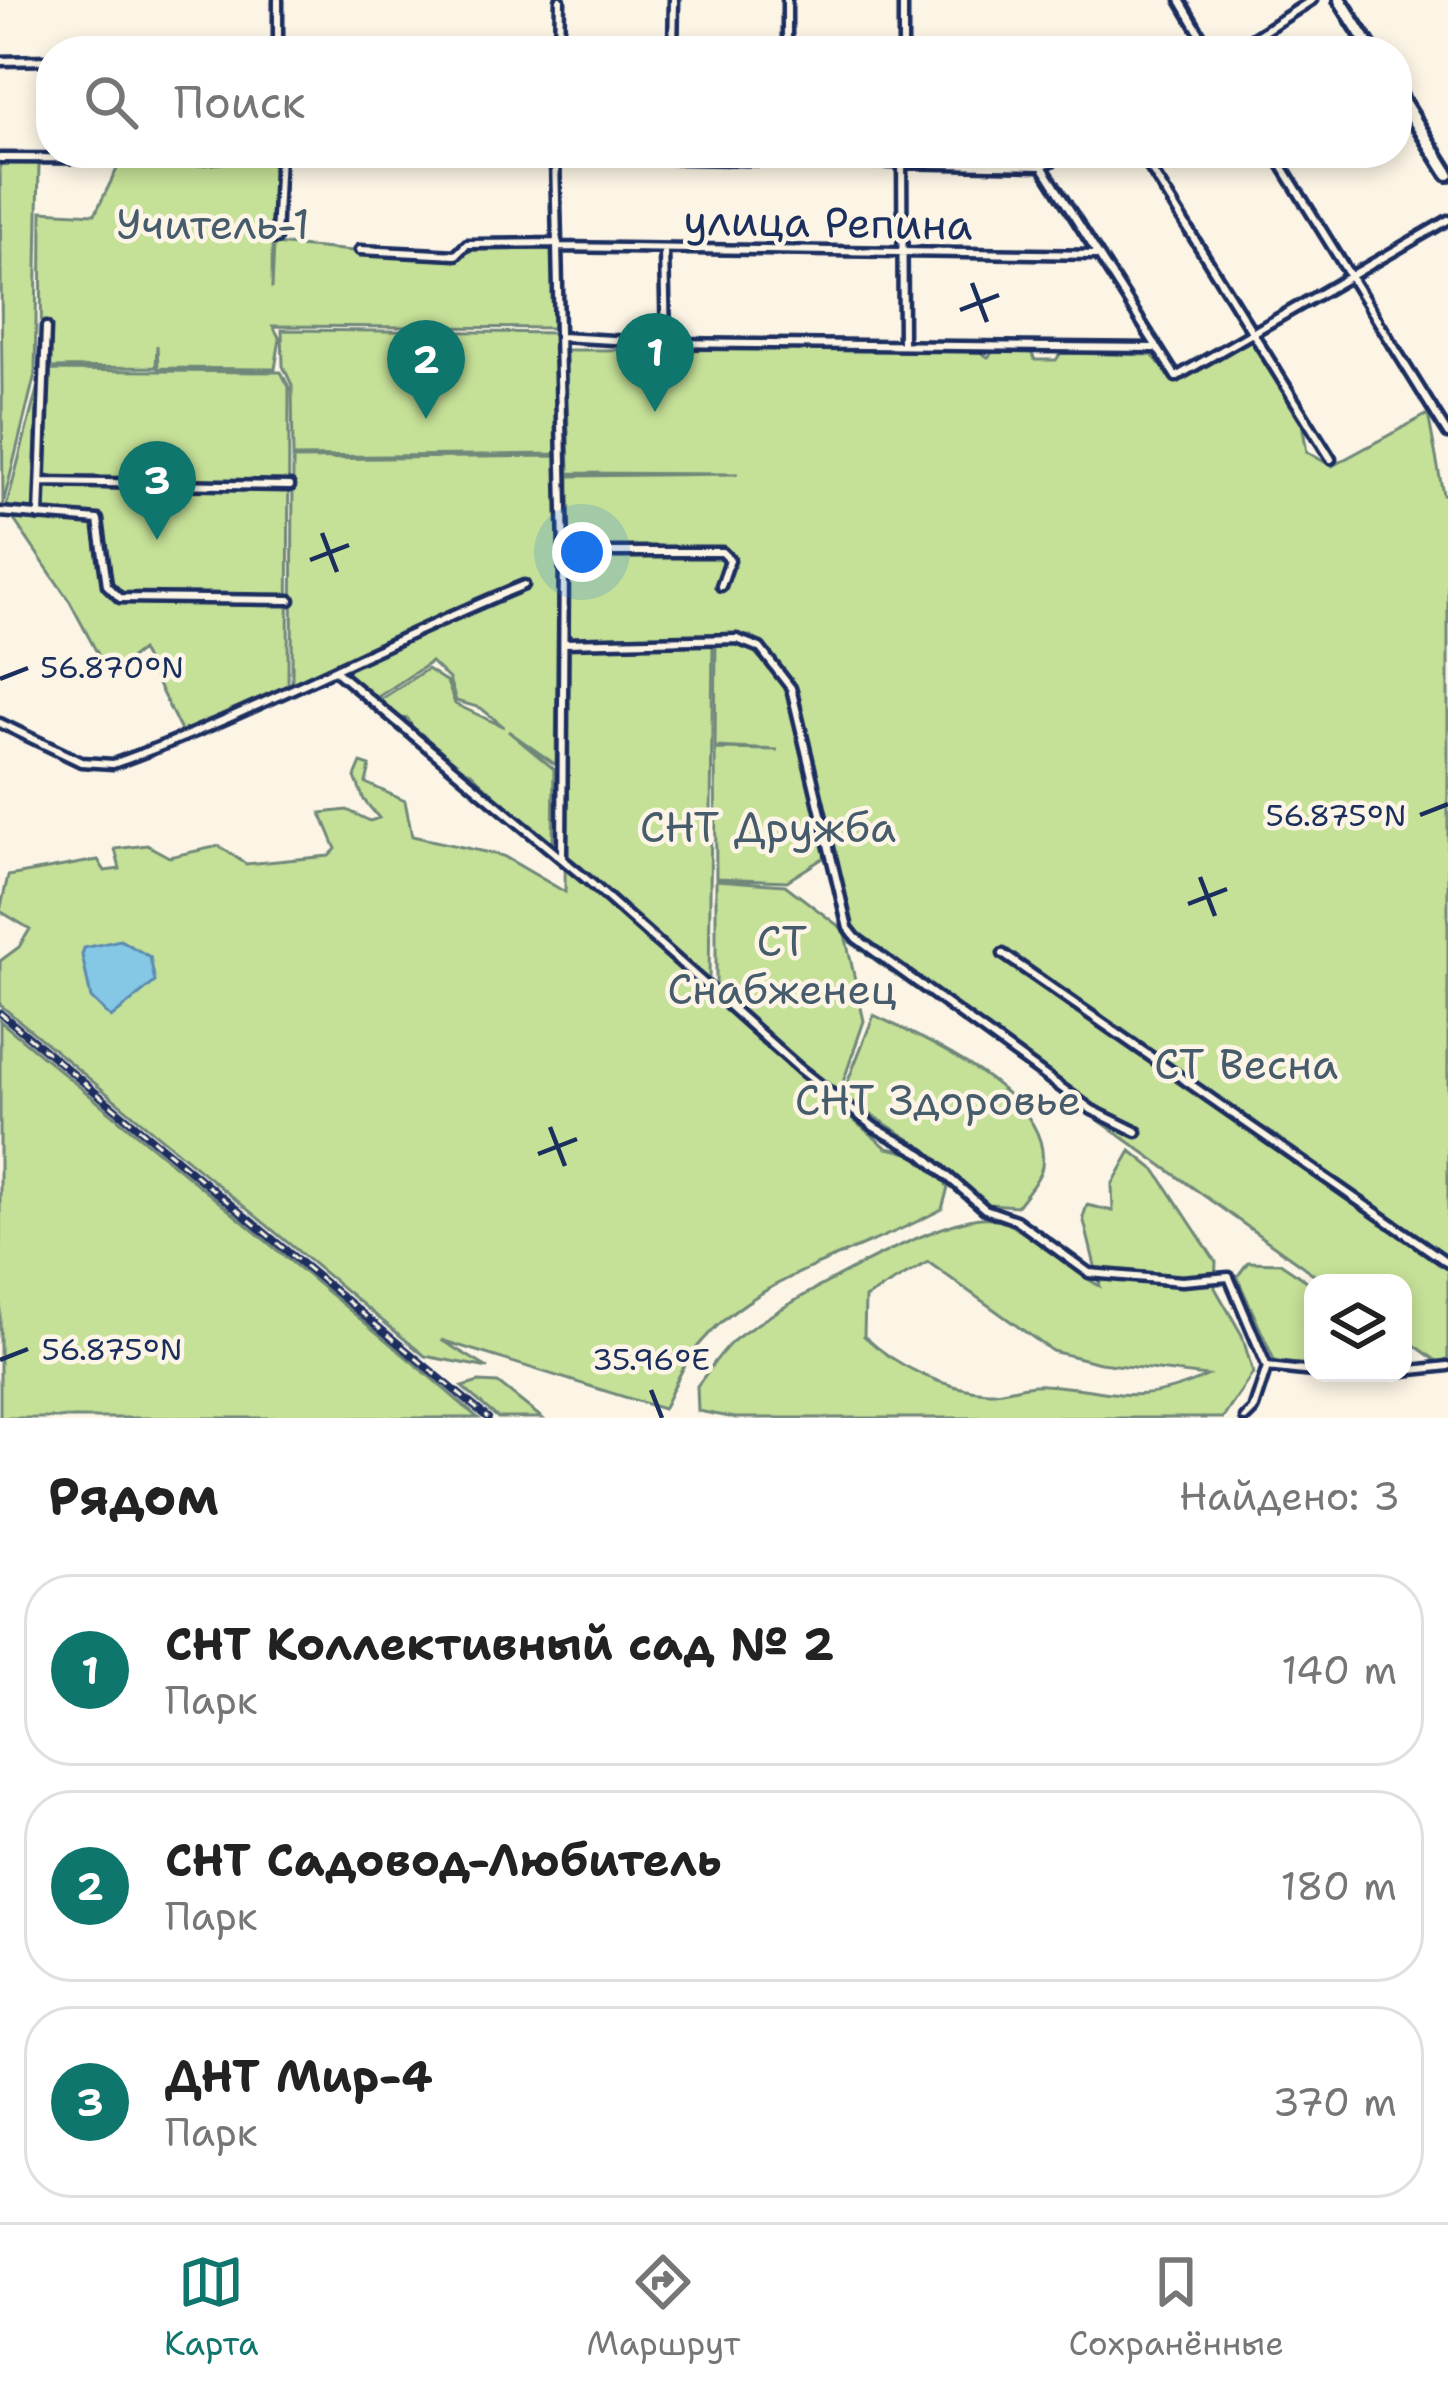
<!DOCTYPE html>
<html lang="ru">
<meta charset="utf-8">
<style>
body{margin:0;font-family:"Shantell Sans",sans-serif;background:#f6f6f6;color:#222}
.controls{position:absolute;right:36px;bottom:36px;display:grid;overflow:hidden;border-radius:24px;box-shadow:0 6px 18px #0003}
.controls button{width:108px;height:108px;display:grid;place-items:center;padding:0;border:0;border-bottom:3px solid #e0e0e0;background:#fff;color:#222;font:60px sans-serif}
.you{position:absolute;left:582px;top:552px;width:42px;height:42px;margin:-30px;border:9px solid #fff;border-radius:50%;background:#1a73e8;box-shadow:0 0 0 18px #1a73e833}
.badge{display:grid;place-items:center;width:78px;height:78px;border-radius:50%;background:#0f766e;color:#fff;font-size:39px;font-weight:700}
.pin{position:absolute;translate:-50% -99px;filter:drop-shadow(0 3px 6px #0008)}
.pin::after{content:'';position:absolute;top:63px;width:42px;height:36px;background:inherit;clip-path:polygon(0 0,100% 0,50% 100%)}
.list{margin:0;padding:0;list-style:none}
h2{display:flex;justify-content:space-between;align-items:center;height:156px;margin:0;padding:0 48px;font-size:51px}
h2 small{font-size:39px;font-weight:400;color:#767676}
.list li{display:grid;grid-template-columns:78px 1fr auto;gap:36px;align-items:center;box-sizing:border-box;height:192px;margin:0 24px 24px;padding:0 24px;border:3px solid #e0e0e0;border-radius:48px}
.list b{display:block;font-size:45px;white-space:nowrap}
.list p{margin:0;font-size:39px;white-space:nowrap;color:#767676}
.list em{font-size:39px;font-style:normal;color:#767676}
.icon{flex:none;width:66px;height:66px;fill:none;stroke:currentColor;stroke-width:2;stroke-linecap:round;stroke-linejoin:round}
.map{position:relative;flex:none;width:1448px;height:1418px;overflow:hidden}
.search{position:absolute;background:#fff;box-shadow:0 6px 18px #0003;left:36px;right:36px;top:36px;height:132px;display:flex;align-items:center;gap:30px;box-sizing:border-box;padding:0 42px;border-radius:48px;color:#767676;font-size:45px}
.sheet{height:804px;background:#fff}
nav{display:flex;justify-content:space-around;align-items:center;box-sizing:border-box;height:168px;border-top:3px solid #e0e0e0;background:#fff;font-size:33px;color:#767676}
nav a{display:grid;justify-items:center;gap:6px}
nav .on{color:#0f766e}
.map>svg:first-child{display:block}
.green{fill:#c5e097;stroke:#70887a;stroke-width:3;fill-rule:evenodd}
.water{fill:#85c8e6;stroke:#5b8bb0;stroke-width:3}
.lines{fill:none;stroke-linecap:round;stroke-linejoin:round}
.minor-casing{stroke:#1b2f5e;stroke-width:15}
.primary-casing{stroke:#1b2f5e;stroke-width:20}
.minor{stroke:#fcf5e5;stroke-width:6}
.primary{stroke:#fcf5e5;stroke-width:10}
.rail-casing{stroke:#1b2f5e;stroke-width:8}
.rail{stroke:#fcf5e5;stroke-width:3;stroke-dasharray:9;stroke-linecap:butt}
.ticks{fill:none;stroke:#1b2f5e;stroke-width:4.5}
.labels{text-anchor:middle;stroke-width:9;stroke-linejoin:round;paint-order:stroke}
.street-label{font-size:42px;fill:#1b2f5e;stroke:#fcf5e5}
.park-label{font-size:42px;fill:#465b6c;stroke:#fcf5e5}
.ticks-label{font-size:30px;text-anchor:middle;fill:#1b2f5e;stroke:#fcf5e5;stroke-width:9;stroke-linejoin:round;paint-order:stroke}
</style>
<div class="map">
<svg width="1448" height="1418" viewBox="0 0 1448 1418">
<rect width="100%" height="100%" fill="#fcf5e5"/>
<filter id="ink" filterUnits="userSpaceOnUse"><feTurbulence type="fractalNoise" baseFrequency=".00833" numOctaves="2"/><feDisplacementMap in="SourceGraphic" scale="24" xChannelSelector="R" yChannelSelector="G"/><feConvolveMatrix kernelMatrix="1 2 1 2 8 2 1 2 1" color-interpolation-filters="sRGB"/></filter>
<g filter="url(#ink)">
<!-- green -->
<path class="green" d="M 273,160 L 272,289 L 274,244 L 454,260 L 473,250 L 553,249 L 557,328 L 273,326 L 280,339 L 275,369 L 158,368 L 157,345 L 156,367 L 41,368 L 42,211 L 95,214 L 120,163 Z
M 0,163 L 39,163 L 35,374 L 3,505 Z
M 282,330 L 560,333 L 559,454 L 293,457 L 292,385 L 283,366 Z
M 1251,340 L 1301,418 L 1307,452 L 1332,466 L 1428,414 L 1443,494 L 1448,494 L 1448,1359 L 1438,1362 L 1403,1337 L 1403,1283 L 1326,1283 L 850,942 L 798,690 L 751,636 L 568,638 L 569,476 L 738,474 L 569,473 L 566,350 L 975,349 L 988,357 L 994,351 L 1031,352 L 1035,360 L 1056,360 L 1061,353 L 1152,355 L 1176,382 Z
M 42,370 L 281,372 L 289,387 L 288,690 L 182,733 L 141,650 L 109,675 L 70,602 L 6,508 Z
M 559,456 L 556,765 L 508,731 L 554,769 L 553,851 L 470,772 L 424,749 L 408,719 L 387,716 L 372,705 L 427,669 L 447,682 L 455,704 L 504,727 L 481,708 L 456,701 L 449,679 L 431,662 L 375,699 L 338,668 L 292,687 L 293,459 Z
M 713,641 L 709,982 L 659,939 L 716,994 L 716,880 L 785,885 L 844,930 L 864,1021 L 839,1094 L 764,1031 L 756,1039 L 887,1148 C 915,1152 934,1164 948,1188 L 942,1209 C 859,1255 755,1273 694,1351 C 681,1368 673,1390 663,1409 L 441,1340 L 488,1368 L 425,1356 L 0,1005 L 0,961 L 19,947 L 30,929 L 0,911 L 8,876 L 98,860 L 105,871 L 120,869 L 115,849 L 147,845 L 169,857 L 219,846 L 246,864 L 329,856 L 336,849 L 321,813 L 347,810 L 370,821 L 379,818 L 364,800 L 355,777 L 361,763 L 370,766 L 366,783 L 405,801 L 412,836 L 503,856 L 565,892 L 567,645 Z
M 716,641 L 746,643 L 789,690 L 828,855 L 787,881 L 716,878 L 715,749 L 778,750 L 715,747 Z
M 874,1015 C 925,1040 1052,1094 1042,1166 C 1040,1179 1025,1195 1017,1206 L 989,1204 L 923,1148 L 842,1096 Z
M 0,1021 L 421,1369 L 478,1418 L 0,1418 Z
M 1131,1151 L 1156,1171 L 1216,1262 L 1215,1288 L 1242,1335 L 1253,1373 L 1223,1418 L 735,1418 L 698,1411 L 697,1386 C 708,1372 719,1354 732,1342 C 769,1311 945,1212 990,1218 C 1021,1222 1069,1271 1100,1286 L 1083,1217 L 1087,1205 L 1113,1211 L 1112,1185 ZM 928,1262 L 1052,1351 L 1100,1363 L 1207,1376 C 1135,1409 1115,1389 1044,1385 C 1025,1383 1006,1393 988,1392 C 943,1389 896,1366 864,1336 L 865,1298 Z
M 1248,1262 L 1280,1263 L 1313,1285 L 1313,1316 L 1306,1313 L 1305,1322 L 1313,1335 L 1313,1365 L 1275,1362 L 1237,1277 Z
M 479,1382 L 498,1383 L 542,1418 L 498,1418 L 462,1387 Z"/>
<!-- water -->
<path class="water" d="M 120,940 L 150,957 L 155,982 L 111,1018 L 91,998 L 82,955 L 84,948 Z"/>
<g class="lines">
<!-- minor casing -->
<g class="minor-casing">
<path id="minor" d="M 787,0 L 787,51
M 903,0 L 903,51
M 1180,0 L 1210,51
M 278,51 L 278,0
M 559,51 L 560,0
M 673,51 L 674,0
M 1233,51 L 1312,0
M 0,61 L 51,60
M 395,153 L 1042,166 L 1176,377 L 1448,220
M 902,153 L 903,344
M 1141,153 L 1331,459
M 1274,153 L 1448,434
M 555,157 L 564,552 L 562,857
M 0,158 L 200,159 L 258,153
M 1042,166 L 1067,153
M 276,239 L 280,153
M 558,247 L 1096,255
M 360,250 L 456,255 L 467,244 L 558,243
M 664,251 L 666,343
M 560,337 L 666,343 L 1154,348
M 43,482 L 290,486
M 0,512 L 98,520 L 107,585 L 120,598 L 290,600
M 39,516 L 46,327
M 564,552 L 722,552 L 730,560 L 721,586
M 564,643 L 737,639 L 760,648 L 791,688 L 848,928 L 856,938 L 1092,1110 L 1137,1132
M 337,672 L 591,883 L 800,1069 L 874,1127 L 922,1154 L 985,1209 L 1016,1220 L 1089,1273 L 1182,1281 L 1229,1277 L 1267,1367 L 1322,1373
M 0,723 L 81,762 L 113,764 C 254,714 385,641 524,585
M 1003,954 L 1448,1263
M 1403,1371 L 1448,1366
M 1245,1418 L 1253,1410 L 1267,1367"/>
</g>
<!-- primary casing -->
<g class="primary-casing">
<path id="primary" d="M 1340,0 L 1372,51
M 1397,92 L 1448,174"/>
</g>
<!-- minor -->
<use href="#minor" class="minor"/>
<!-- primary -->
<use href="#primary" class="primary"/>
<!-- rail casing -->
<g class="rail-casing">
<path id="rail" d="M 0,1013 L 488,1418"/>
</g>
<!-- rail -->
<use href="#rail" class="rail"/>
</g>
</g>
<!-- ticks -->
<path class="ticks" d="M 972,283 L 987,322M 960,310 L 999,295M 322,533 L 337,572M 310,560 L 349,545M 0,679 L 28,668M 1420,815 L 1448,804M 1200,877 L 1215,916M 1188,904 L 1227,889M 550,1127 L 565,1166M 538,1154 L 577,1139M 0,1360 L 28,1349M 651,1390 L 662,1418"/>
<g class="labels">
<!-- street labels -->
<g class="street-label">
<text transform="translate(828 222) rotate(1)" y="15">улица Репина</text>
</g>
<!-- park labels -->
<g class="park-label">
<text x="213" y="239">Учитель-1</text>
<text x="768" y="842">СНТ Дружба</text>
<text x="782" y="956">СТ<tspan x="782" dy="48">Снабженец</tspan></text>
<text x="1246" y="1079">СТ Весна</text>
<text x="938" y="1115">СНТ Здоровье</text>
</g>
</g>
<g class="ticks-label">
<text x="112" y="678">56.870°N</text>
<text x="1336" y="826">56.875°N</text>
<text x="112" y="1360">56.875°N</text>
<text x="651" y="1370">35.96°E</text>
</g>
</svg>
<div class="controls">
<button><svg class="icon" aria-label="layers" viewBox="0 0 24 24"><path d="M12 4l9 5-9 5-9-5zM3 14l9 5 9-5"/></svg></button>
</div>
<div class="you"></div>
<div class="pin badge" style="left:655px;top:412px">1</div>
<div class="pin badge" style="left:426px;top:419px">2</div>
<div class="pin badge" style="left:157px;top:540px">3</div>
<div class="search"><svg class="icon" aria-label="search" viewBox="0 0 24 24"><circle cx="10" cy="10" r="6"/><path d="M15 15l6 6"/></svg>Поиск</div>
</div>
<section class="sheet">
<h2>Рядом<small>Найдено: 3</small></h2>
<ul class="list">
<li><span class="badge">1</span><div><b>СНТ Коллективный сад № 2</b><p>Парк</p></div><em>140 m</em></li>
<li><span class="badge">2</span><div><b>СНТ Садовод-Любитель</b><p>Парк</p></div><em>180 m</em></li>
<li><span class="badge">3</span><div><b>ДНТ Мир-4</b><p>Парк</p></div><em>370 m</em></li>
</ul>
</section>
<nav>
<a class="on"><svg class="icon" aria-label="map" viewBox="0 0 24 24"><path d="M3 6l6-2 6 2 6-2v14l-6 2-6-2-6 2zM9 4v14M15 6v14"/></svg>Карта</a>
<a><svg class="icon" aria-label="directions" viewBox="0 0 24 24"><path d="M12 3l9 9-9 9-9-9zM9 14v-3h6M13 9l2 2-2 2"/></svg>Маршрут</a>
<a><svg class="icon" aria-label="saved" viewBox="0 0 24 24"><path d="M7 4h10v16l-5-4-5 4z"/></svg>Сохранённые</a>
</nav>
